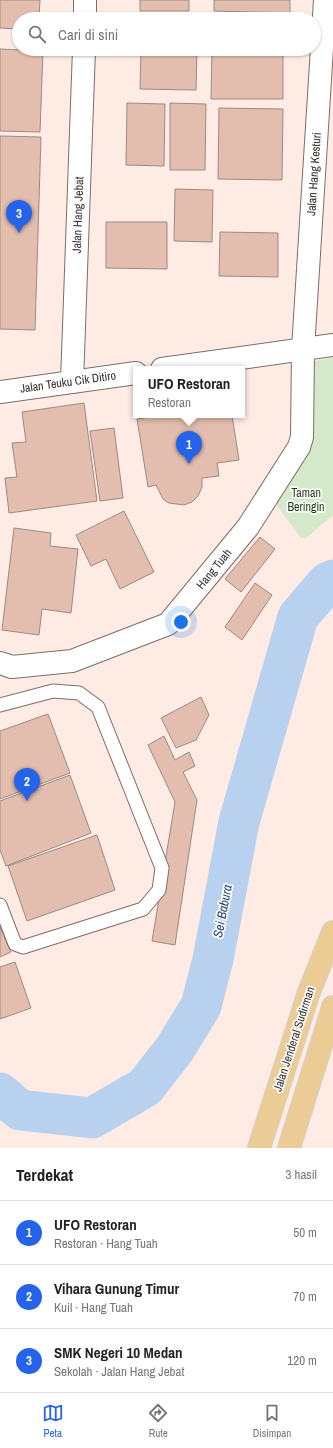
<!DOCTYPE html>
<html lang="id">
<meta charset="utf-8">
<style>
body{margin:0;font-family:"Archivo Narrow",sans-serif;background:#f6f6f6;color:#222}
.you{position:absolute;left:181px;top:622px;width:14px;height:14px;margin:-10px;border:3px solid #fff;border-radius:50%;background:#1a73e8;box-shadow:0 0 0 6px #1a73e833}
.badge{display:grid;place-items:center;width:26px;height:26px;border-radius:50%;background:#2563eb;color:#fff;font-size:13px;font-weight:700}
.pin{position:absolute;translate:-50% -33px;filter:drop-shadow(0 1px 2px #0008)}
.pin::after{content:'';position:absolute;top:21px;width:14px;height:12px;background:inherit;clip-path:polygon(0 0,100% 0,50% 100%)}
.popup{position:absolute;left:133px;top:366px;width:112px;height:52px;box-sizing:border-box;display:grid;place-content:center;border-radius:0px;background:#fff;filter:drop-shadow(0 1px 3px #0005);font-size:13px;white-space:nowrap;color:#767676}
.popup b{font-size:15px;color:#222}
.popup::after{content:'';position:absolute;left:50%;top:100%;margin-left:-8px;border:8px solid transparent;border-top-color:#fff}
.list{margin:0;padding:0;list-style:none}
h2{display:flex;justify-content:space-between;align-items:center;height:52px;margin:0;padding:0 16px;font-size:17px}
h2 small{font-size:13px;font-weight:400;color:#767676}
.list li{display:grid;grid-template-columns:26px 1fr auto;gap:12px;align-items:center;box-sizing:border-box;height:64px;padding:0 16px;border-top:1px solid #e0e0e0}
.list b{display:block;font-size:15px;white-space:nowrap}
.list p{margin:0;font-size:13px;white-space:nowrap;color:#767676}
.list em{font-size:13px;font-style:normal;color:#767676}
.icon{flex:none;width:22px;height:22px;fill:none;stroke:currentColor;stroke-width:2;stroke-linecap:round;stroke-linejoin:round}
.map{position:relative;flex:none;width:333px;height:1148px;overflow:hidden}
.search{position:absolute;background:#fff;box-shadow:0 1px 3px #0004;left:12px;right:12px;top:12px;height:44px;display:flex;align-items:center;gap:10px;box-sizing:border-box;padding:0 14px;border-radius:22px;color:#767676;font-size:15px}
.sheet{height:244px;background:#fff}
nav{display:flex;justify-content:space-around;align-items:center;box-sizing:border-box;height:56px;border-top:1px solid #e0e0e0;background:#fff;font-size:11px;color:#767676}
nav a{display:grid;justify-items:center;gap:2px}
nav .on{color:#2563eb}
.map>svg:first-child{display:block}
.green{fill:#d4e8ca}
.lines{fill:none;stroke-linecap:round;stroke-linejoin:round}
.river{stroke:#b8d1ee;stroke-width:41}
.building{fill:#e3bdad;stroke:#9b8b84}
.service-casing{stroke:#7d6d67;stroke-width:15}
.minor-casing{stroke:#7d6d67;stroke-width:24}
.tertiary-casing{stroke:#7d6d67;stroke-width:24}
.primary-casing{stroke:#d3d1d1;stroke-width:24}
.service{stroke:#fff;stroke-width:13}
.minor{stroke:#fff;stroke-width:22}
.tertiary{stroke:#fff;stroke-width:22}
.primary{stroke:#eacc94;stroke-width:22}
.labels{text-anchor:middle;stroke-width:3.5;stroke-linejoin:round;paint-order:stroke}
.street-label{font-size:12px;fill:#362f2c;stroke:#fdfdfd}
.park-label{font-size:12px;fill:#1f3b0c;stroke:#fdfdfd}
.water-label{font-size:13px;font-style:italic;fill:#22446c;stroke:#fdfdfd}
</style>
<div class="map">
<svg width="333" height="1148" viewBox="0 0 333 1148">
<rect width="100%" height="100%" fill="#feece4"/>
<!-- green -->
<path class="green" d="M 333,358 L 333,515 L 306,538 L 301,538 L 275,503 L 314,361 Z"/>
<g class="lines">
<!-- river -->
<path class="river" d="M 0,1093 L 20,1110 L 92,1118 L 145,1087 L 174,1050 L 201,1006 L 213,959 L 239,822 L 298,617 L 327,583 L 333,580"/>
</g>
<!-- building -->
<path class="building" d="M 0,0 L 40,0 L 39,19 L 19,19 L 19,29 L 0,28 Z
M 140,0 L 189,0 L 189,11 L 140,11 Z
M 214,0 L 290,0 L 290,13 L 214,11 Z
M 0,49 L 43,51 L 40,132 L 0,131 Z
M 141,49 L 197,49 L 196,90 L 140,89 Z
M 212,49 L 283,49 L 283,99 L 211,99 Z
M 127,103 L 165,104 L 164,166 L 126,165 Z
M 170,103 L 206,104 L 205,170 L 170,170 Z
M 219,108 L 283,109 L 282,180 L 218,179 Z
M 0,136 L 41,137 L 35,330 L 0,329 Z
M 175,189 L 213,190 L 212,242 L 174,241 Z
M 106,222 L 167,222 L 167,269 L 106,268 Z
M 220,232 L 278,233 L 278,277 L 219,276 Z
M 84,403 L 97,501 L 9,513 L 5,478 L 17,477 L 12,443 L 26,442 L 22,412 Z
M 163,415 L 232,415 L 239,460 L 217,463 L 219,476 L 202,478 L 202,487 L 198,496 L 192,502 L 184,505 L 169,503 L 163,499 L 156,485 L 148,487 L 137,419 Z
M 114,428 L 123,498 L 100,501 L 90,431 Z
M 124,511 L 154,572 L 120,589 L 106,559 L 91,566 L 76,535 Z
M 14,528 L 51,533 L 50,546 L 78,549 L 71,613 L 42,609 L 39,635 L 2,630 Z
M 260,537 L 275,549 L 241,592 L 225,579 Z
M 255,583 L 272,595 L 242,640 L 225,627 Z
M 201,697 L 209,715 L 196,740 L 176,748 L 161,718 Z
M 48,714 L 70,773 L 0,799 L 0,731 Z
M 164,736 L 175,760 L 189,752 L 195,766 L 183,772 L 197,800 L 175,945 L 152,941 L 175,802 L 148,745 Z
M 70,775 L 91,833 L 6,866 L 0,850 L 0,801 Z
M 97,835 L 115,890 L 27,921 L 8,866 Z
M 0,927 L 11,952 L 0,957 Z
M 15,962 L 31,1008 L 0,1019 L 0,967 Z"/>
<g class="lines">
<!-- service casing -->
<g class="service-casing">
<path id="service" d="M 0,705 L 53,691 L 79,693 L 98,707 L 162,868 L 159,890 L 143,909 L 23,947 L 15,944 L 0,905"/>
</g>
<!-- minor casing -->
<g class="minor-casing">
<path id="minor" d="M 85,19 L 85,0
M 72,382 L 84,49
M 0,663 L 12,667 L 72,661 L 168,624 L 248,527 L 299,447 L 302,437 L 303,349 L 325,0"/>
</g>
<!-- tertiary casing -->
<g class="tertiary-casing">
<path id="tertiary" d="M 162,369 L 333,345
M 0,392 L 136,373"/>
</g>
<!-- primary casing -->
<g class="primary-casing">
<path id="primary" d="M 259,1148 L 309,992 L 333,932
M 289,1148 L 333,1007"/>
</g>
<!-- service -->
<use href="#service" class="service"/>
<!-- minor -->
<use href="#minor" class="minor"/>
<!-- tertiary -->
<use href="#tertiary" class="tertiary"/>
<!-- primary -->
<use href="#primary" class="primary"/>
</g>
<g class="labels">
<!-- street labels -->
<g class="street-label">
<text transform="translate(314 174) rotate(-86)" y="4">Jalan Hang Kesturi</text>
<text transform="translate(78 215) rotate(-88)" y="4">Jalan Hang Jebat</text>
<text transform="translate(68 382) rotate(-8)" y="4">Jalan Teuku Cik Ditiro</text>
<text transform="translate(214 569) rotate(-51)" y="4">Hang Tuah</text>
<text transform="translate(294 1039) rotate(-72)" y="4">Jalan Jenderal Sudirman</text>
</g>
<!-- park labels -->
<g class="park-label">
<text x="306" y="497">Taman<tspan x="306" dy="14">Beringin</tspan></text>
</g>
<!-- water labels -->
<g class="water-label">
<text transform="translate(222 911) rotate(-79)" y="5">Sei Babura</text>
</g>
</g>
</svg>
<div class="you"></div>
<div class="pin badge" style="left:189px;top:464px">1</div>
<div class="popup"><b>UFO Restoran</b>Restoran</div>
<div class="pin badge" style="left:27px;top:801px">2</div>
<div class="pin badge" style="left:19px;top:233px">3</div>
<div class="search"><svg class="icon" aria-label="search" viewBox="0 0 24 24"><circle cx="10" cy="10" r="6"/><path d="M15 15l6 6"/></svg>Cari di sini</div>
</div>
<section class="sheet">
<h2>Terdekat<small>3 hasil</small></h2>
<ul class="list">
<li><span class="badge">1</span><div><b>UFO Restoran</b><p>Restoran · Hang Tuah</p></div><em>50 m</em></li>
<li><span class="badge">2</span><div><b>Vihara Gunung Timur</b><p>Kuil · Hang Tuah</p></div><em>70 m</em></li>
<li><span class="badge">3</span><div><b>SMK Negeri 10 Medan</b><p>Sekolah · Jalan Hang Jebat</p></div><em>120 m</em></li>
</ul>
</section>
<nav>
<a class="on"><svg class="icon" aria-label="map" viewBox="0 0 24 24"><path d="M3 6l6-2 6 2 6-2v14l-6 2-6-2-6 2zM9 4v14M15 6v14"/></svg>Peta</a>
<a><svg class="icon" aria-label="directions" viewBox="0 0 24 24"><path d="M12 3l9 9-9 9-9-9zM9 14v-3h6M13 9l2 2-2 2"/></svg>Rute</a>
<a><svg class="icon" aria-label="saved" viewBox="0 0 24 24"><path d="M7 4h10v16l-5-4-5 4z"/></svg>Disimpan</a>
</nav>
